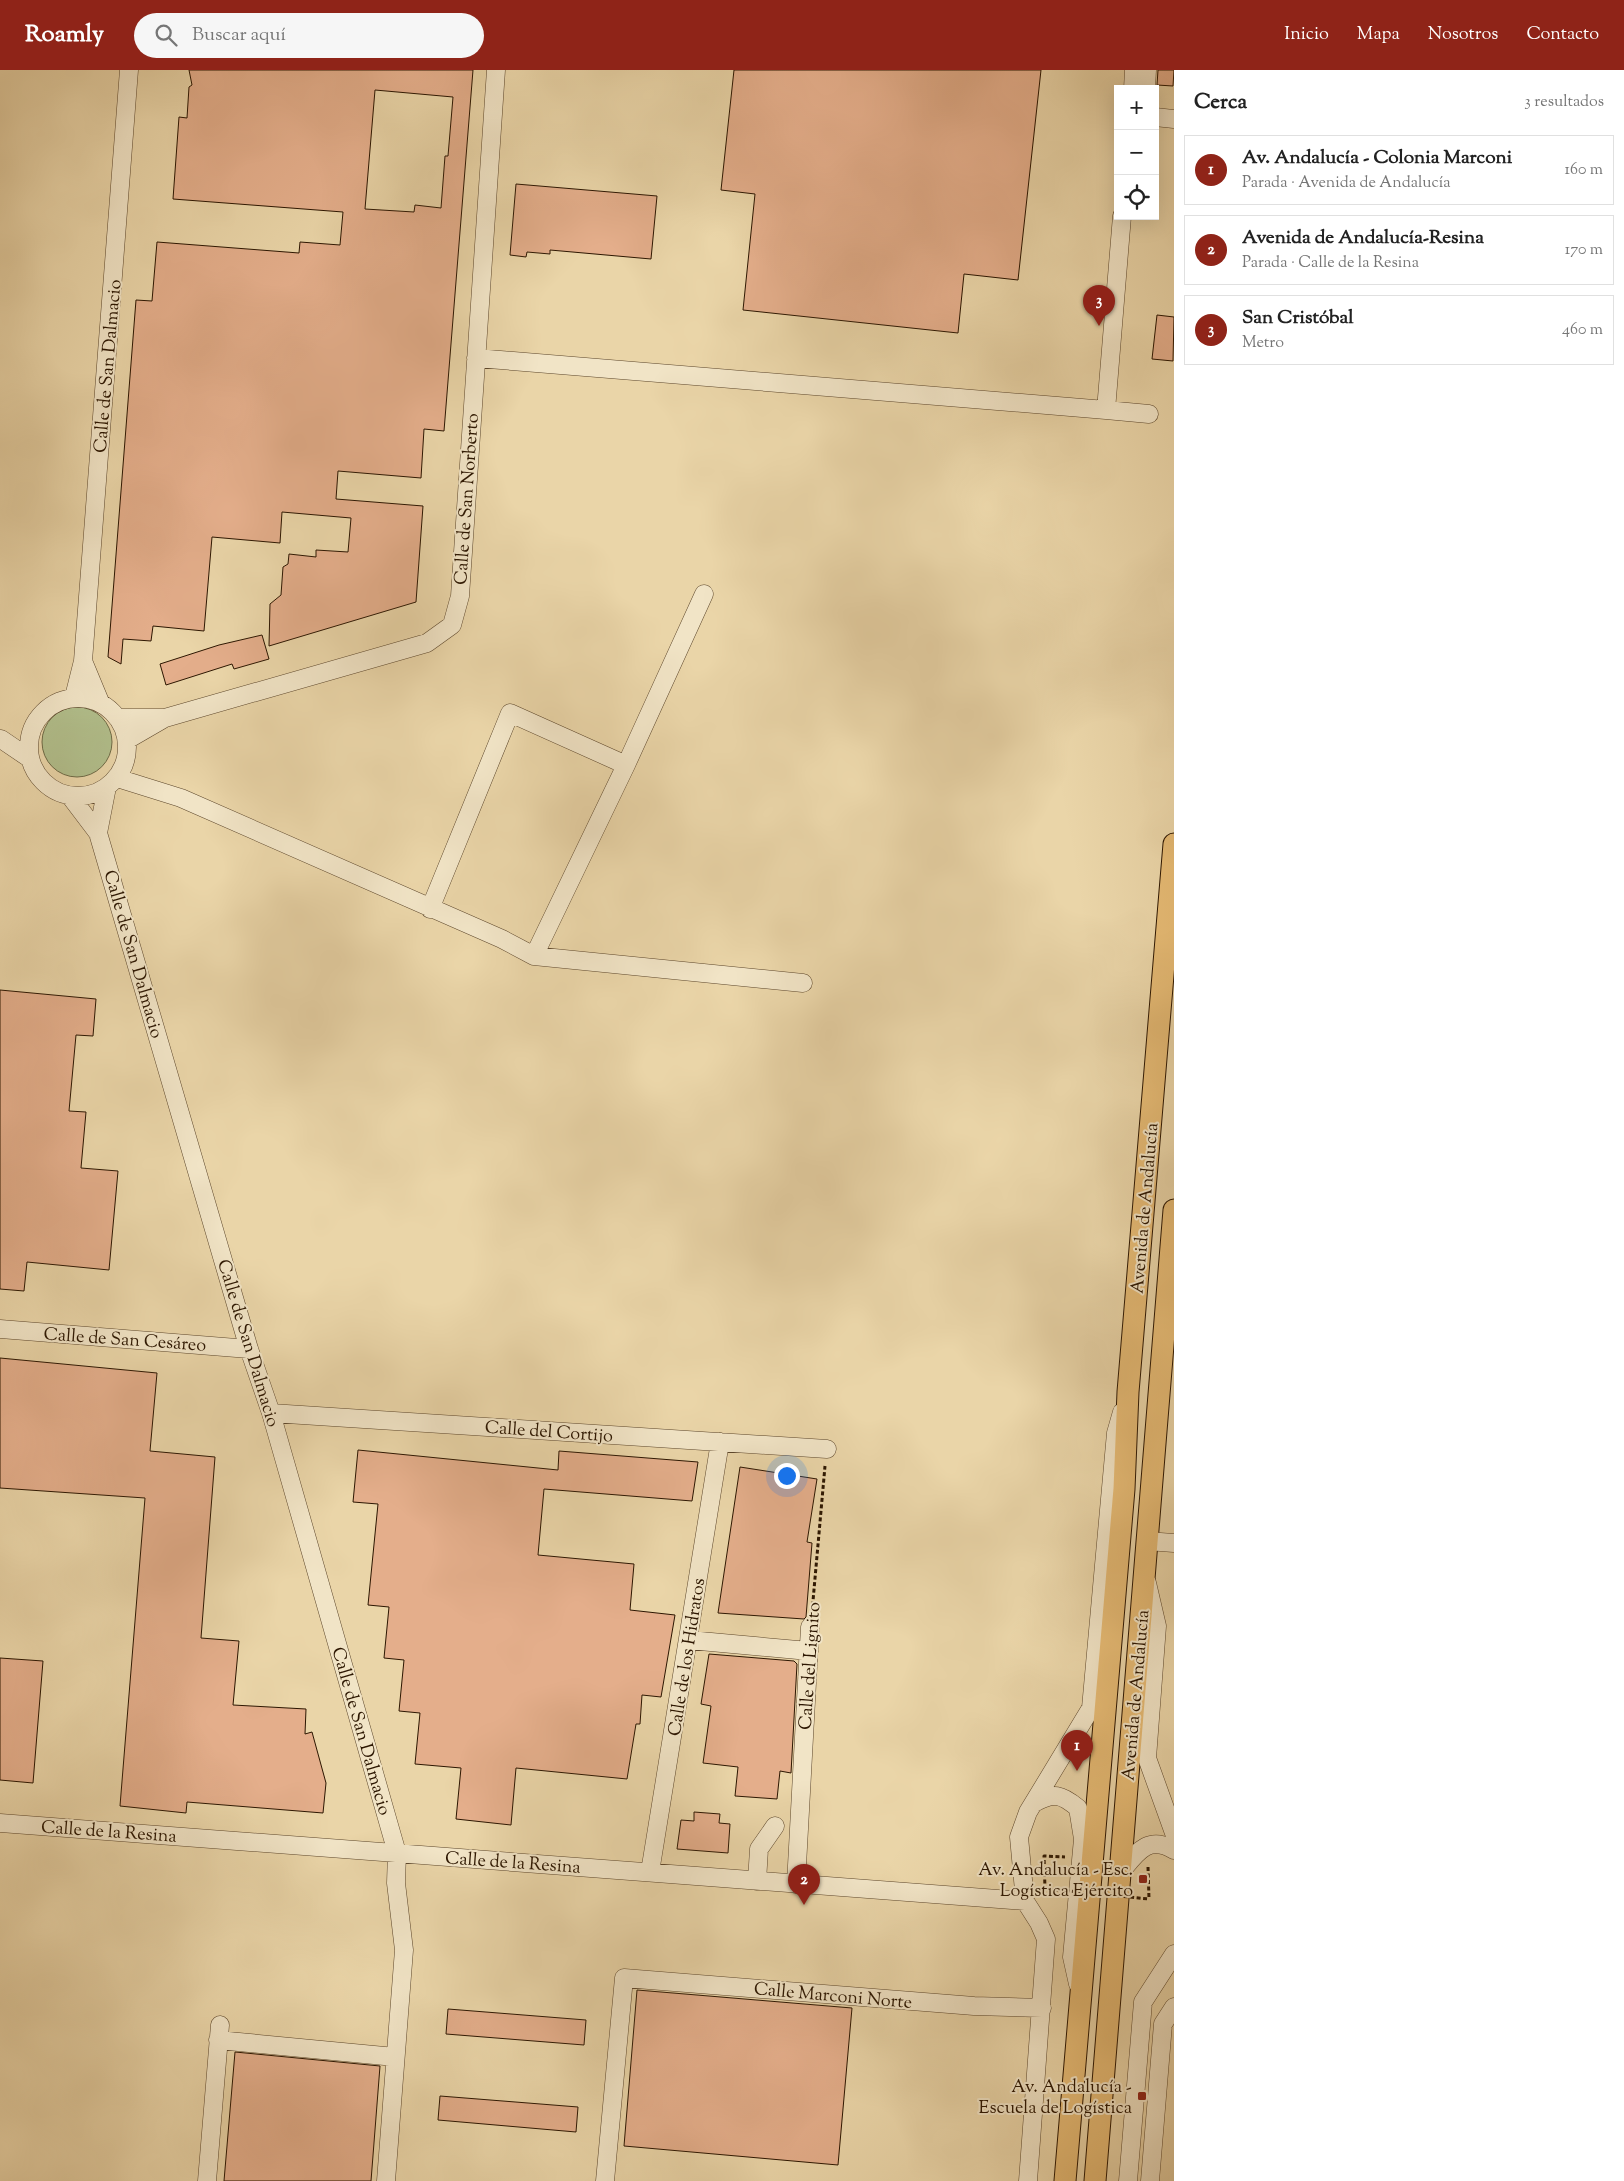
<!DOCTYPE html>
<html lang="es">
<meta charset="utf-8">
<style>
body{margin:0;font-family:"Sorts Mill Goudy",serif;background:#f6f6f6;color:#222}
.controls{position:absolute;right:15px;top:15px;display:grid;overflow:hidden;border-radius:0px;box-shadow:0 5px 20px #0002}
.controls button{width:45px;height:45px;display:grid;place-items:center;padding:0;border:0;border-bottom:1px solid #e0e0e0;background:#fff;color:#222;font:25px sans-serif}
.you{position:absolute;left:786px;top:1405px;width:18px;height:18px;margin:-12px;border:4px solid #fff;border-radius:50%;background:#1a73e8;box-shadow:0 0 0 8px #1a73e833}
.badge{display:grid;place-items:center;width:32px;height:32px;border-radius:50%;background:#8f2418;color:#fff;font-size:16px;font-weight:700}
.pin{position:absolute;translate:-50% -41px;filter:drop-shadow(0 1px 2px #0008)}
.pin::after{content:'';position:absolute;top:26px;width:18px;height:15px;background:inherit;clip-path:polygon(0 0,100% 0,50% 100%)}
.list{margin:0;padding:0;list-style:none}
h2{display:flex;justify-content:space-between;align-items:center;height:65px;margin:0;padding:0 20px;font-size:21px}
h2 small{font-size:16px;font-weight:400;color:#767676}
.list li{display:grid;grid-template-columns:32px 1fr auto;gap:15px;align-items:center;box-sizing:border-box;height:70px;margin:0 10px 10px;padding:0 10px;border:1px solid #e0e0e0;border-radius:0px}
.list b{display:block;font-size:19px;white-space:nowrap}
.list p{margin:0;font-size:16px;white-space:nowrap;color:#767676}
.list em{font-size:16px;font-style:normal;color:#767676}
.icon{flex:none;width:28px;height:28px;fill:none;stroke:currentColor;stroke-width:2;stroke-linecap:round;stroke-linejoin:round}
.map{position:relative;flex:none;width:1174px;height:2111px;overflow:hidden}
header{display:flex;align-items:center;gap:30px;box-sizing:border-box;height:70px;padding:0 25px;background:#8f2418;color:#fff}
header strong{font-size:24px}
nav{display:flex;gap:28px;margin-inline-start:auto;font-size:18px}
.search{width:350px;height:45px;background:#f6f6f6;display:flex;align-items:center;gap:12px;box-sizing:border-box;padding:0 18px;border-radius:28px;color:#767676;font-size:19px}
main{display:flex}
aside{flex:1;background:#fff}
.map>svg:first-child{display:block}
.green{fill:#b1be8b;stroke:#6e6a46}
.building{fill:#e4ae8b;stroke:#2c1601;fill-rule:evenodd}
.lines{fill:none;stroke-linecap:round;stroke-linejoin:round}
.minor-casing{stroke:#5c462b;stroke-width:19}
.major-casing{stroke:#2c1601;stroke-width:23}
.path{stroke:#2c1601;stroke-width:3;stroke-dasharray:4 2.5;stroke-linecap:butt}
.minor{stroke:#f1e4c6;stroke-width:18}
.major{stroke:#e5ba74;stroke-width:21}
.path-bridge{stroke:#2c1601;stroke-width:3;stroke-dasharray:4 2.5;stroke-linecap:butt}
.poi-dot{fill:#8f2418;stroke:#f1e4c6;stroke-width:2}
.labels{text-anchor:middle;stroke-width:4;stroke-linejoin:round;paint-order:stroke}
.street-label{font-size:18px;fill:#2c1601;stroke:#f1e4c6}
.poi-label{font-size:18px;fill:#2c1601;stroke:#f1e4c6;text-anchor:end}
</style>
<header>
<strong>Roamly</strong>
<div class="search"><svg class="icon" aria-label="search" viewBox="0 0 24 24"><circle cx="10" cy="10" r="6"/><path d="M15 15l6 6"/></svg>Buscar aquí</div>
<nav><a>Inicio</a><a>Mapa</a><a>Nosotros</a><a>Contacto</a></nav>
</header>
<main>
<div class="map">
<svg width="1174" height="2111" viewBox="0 0 1174 2111">
<rect width="100%" height="100%" fill="#ead5a8"/>
<filter id="stains"><feTurbulence type="fractalNoise" baseFrequency=".004" numOctaves="4"/><feColorMatrix values="0 0 0 0 .2 0 0 0 0 .09 0 0 0 0 .02 0 0 0 .5 -.17"/></filter>
<radialGradient id="worn" r=".72"><stop offset=".6" stop-color="#630" stop-opacity="0"/><stop offset="1" stop-color="#630" stop-opacity=".3"/></radialGradient>
<!-- green -->
<path class="green" d="M42 672a35 35 0 1 1 70 0a35 35 0 1 1-70 0Z"/>
<!-- building -->
<path class="building" d="M 189,0 L 473,0 L 444,361 L 424,359 L 421,408 L 338,401 L 336,429 L 423,436 L 416,532 L 269,576 L 270,534 L 281,525 L 283,497 L 288,494 L 289,484 L 316,487 L 316,480 L 348,482 L 351,448 L 282,442 L 280,473 L 212,467 L 204,561 L 153,556 L 151,571 L 123,569 L 121,594 L 108,587 L 136,230 L 152,231 L 157,172 L 299,183 L 300,172 L 340,175 L 343,142 L 173,129 L 179,47 L 187,48 L 189,17 L 192,15 ZM 375,20 L 453,27 L 448,86 L 445,86 L 441,138 L 415,135 L 414,142 L 365,139 Z
M 734,0 L 1041,0 L 1018,210 L 964,204 L 958,263 L 743,240 L 755,124 L 721,120 Z
M 1158,0 L 1174,0 L 1173,16 L 1157,15 Z
M 516,114 L 657,126 L 651,189 L 550,180 L 550,184 L 527,182 L 526,187 L 510,185 Z
M 1157,245 L 1174,247 L 1173,291 L 1152,289 Z
M 262,565 L 269,589 L 234,599 L 232,594 L 166,615 L 160,594 L 219,575 Z
M 0,920 L 96,929 L 93,966 L 76,965 L 69,1041 L 86,1042 L 81,1098 L 118,1101 L 109,1200 L 27,1192 L 24,1221 L 0,1219 Z
M 0,1288 L 157,1303 L 150,1381 L 215,1387 L 201,1568 L 239,1571 L 233,1635 L 306,1639 L 305,1664 L 312,1662 L 326,1713 L 323,1743 L 187,1732 L 186,1743 L 120,1736 L 145,1428 L 0,1418 Z
M 358,1380 L 558,1400 L 559,1381 L 698,1392 L 692,1431 L 544,1419 L 538,1485 L 634,1494 L 630,1540 L 675,1545 L 661,1627 L 642,1625 L 640,1654 L 636,1654 L 627,1709 L 516,1698 L 511,1755 L 456,1749 L 461,1698 L 415,1694 L 420,1643 L 399,1641 L 404,1590 L 384,1588 L 389,1537 L 368,1535 L 378,1434 L 353,1432 Z
M 740,1397 L 817,1409 L 807,1472 L 812,1473 L 806,1547 L 804,1549 L 718,1543 Z
M 709,1584 L 794,1591 L 797,1594 L 791,1703 L 780,1701 L 777,1729 L 735,1726 L 738,1697 L 703,1693 L 711,1636 L 701,1634 Z
M 0,1588 L 43,1591 L 33,1713 L 0,1710 Z
M 694,1742 L 720,1744 L 719,1753 L 730,1754 L 728,1783 L 677,1779 L 681,1750 L 694,1751 Z
M 637,1920 L 852,1938 L 838,2095 L 624,2076 Z
M 448,1939 L 586,1950 L 584,1975 L 446,1964 Z
M 235,1982 L 380,1996 L 371,2111 L 224,2111 Z
M 440,2026 L 578,2037 L 576,2062 L 438,2050 Z"/>
<g class="lines">
<!-- minor casing -->
<g class="minor-casing">
<path id="minor" d="M 1133,19 L 1134,0
M 1146,19 L 1147,0
M 1155,47 L 1174,49
M 476,288 L 1106,340 L 1122,146
M 1106,340 L 1149,344
M 83,591 L 100,632
M 74,627 L 83,591 L 129,0
M29 677a49 49 0 1 1 98 0a49 49 0 1 1-98 0Z
M 118,648 L 165,648
M 1,669 L 29,688
M 127,670 L 165,648 L 427,573 L 452,555 L 460,526 L 496,0
M 117,708 L 181,728 L 502,869 L 534,886 L 803,913
M 70,726 L 98,763 L 249,1279 L 271,1343 L 397,1783 L 396,1813 L 404,1880 L 386,2111
M 98,763 L 107,717
M 430,839 L 510,643 L 626,695
M 534,886 L 626,695 L 704,524
M 0,1259 L 249,1279
M 271,1343 L 827,1379
M 1147,1471 L 1174,1473
M 1147,1513 L 1157,1556 L 1147,1688 L 1174,1763
M 689,1570 L 809,1581
M 1034,1733 C 1054,1722 1061,1724 1078,1738 L 1083,1769 L 1072,1887 L 1078,1914
M 0,1753 L 1025,1831
M 650,1802 L 720,1372
M 1120,1803 C 1136,1784 1147,1764 1174,1780
M 757,1811 L 759,1779 L 775,1756
M 796,1814 L 810,1557
M 218,1970 L 395,1987
M 207,2111 L 220,1955
M 605,2111 L 624,1908 L 974,1936 L 1042,1938
M 1028,2111 L 1046,1869 L 1039,1853 L 1025,1831 L 1019,1767 L 1028,1742 L 1091,1638 L 1116,1363 L 1122,1342
M 1128,2111 L 1143,1932 L 1174,1884
M 1150,2111 L 1163,1954 L 1174,1937"/>
</g>
<!-- major casing -->
<g class="major-casing">
<path id="major" d="M 1065,2111 L 1124,1419 L 1128,1322 L 1174,774
M 1095,2111 L 1174,1140"/>
</g>
<!-- path -->
<path class="path" d="M 812,1542 L 825,1396
M 1148,1797 L 1149,1829
M 1059,1820 L 1045,1819 L 1044,1786 L 1065,1787"/>
<!-- minor -->
<use href="#minor" class="minor"/>
<!-- major -->
<use href="#major" class="major"/>
<!-- path-bridge -->
<path class="path-bridge" d="M 1059,1820 L 1149,1829"/>
</g>
<!-- markers -->
<g class="poi-dot">
<rect x="1138" y="1804" width="10" height="10" rx="2.5"/>
<rect x="1137" y="2021" width="10" height="10" rx="2.5"/>
</g>
<g class="labels">
<!-- street labels -->
<g class="street-label">
<text transform="translate(107 296) rotate(-85)" y="6">Calle de San Dalmacio</text>
<text transform="translate(466 429) rotate(-86)" y="6">Calle de San Norberto</text>
<text transform="translate(134 884) rotate(74)" y="6">Calle de San Dalmacio</text>
<text transform="translate(1144 1138) rotate(-85)" y="6">Avenida de Andalucía</text>
<text transform="translate(125 1269) rotate(4)" y="6">Calle de San Cesáreo</text>
<text transform="translate(249 1273) rotate(73)" y="6">Calle de San Dalmacio</text>
<text transform="translate(549 1361) rotate(4)" y="6">Calle del Cortijo</text>
<text transform="translate(686 1587) rotate(-81)" y="6">Calle de los Hidratos</text>
<text transform="translate(809 1596) rotate(-86)" y="6">Calle del Lignito</text>
<text transform="translate(1135 1625) rotate(-85)" y="6">Avenida de Andalucía</text>
<text transform="translate(362 1661) rotate(74)" y="6">Calle de San Dalmacio</text>
<text transform="translate(109 1761) rotate(4)" y="6">Calle de la Resina</text>
<text transform="translate(513 1792) rotate(4)" y="6">Calle de la Resina</text>
<text transform="translate(833 1925) rotate(5)" y="6">Calle Marconi Norte</text>
</g>
<!-- poi labels -->
<g class="poi-label">
<text x="1133" y="1805">Av. Andalucía - Esc.<tspan x="1133" dy="21">Logística Ejército</tspan></text>
<text x="1132" y="2022">Av. Andalucía -<tspan x="1132" dy="21">Escuela de Logística</tspan></text>
</g>
</g>
<rect width="100%" height="100%" filter="url(#stains)"/>
<rect width="100%" height="100%" fill="url(#worn)"/>
</svg>
<div class="controls">
<button>+</button>
<button>−</button>
<button><svg class="icon" aria-label="locate" viewBox="0 0 24 24"><circle cx="12" cy="12" r="6"/><path d="M12 2v4M12 18v4M2 12h4M18 12h4"/></svg></button>
</div>
<div class="you"></div>
<div class="pin badge" style="left:1077px;top:1701px">1</div>
<div class="pin badge" style="left:804px;top:1835px">2</div>
<div class="pin badge" style="left:1099px;top:256px">3</div>
</div>
<aside>
<h2>Cerca<small>3 resultados</small></h2>
<ul class="list">
<li><span class="badge">1</span><div><b>Av. Andalucía - Colonia Marconi</b><p>Parada · Avenida de Andalucía</p></div><em>160 m</em></li>
<li><span class="badge">2</span><div><b>Avenida de Andalucía-Resina</b><p>Parada · Calle de la Resina</p></div><em>170 m</em></li>
<li><span class="badge">3</span><div><b>San Cristóbal</b><p>Metro</p></div><em>460 m</em></li>
</ul>
</aside>
</main>
